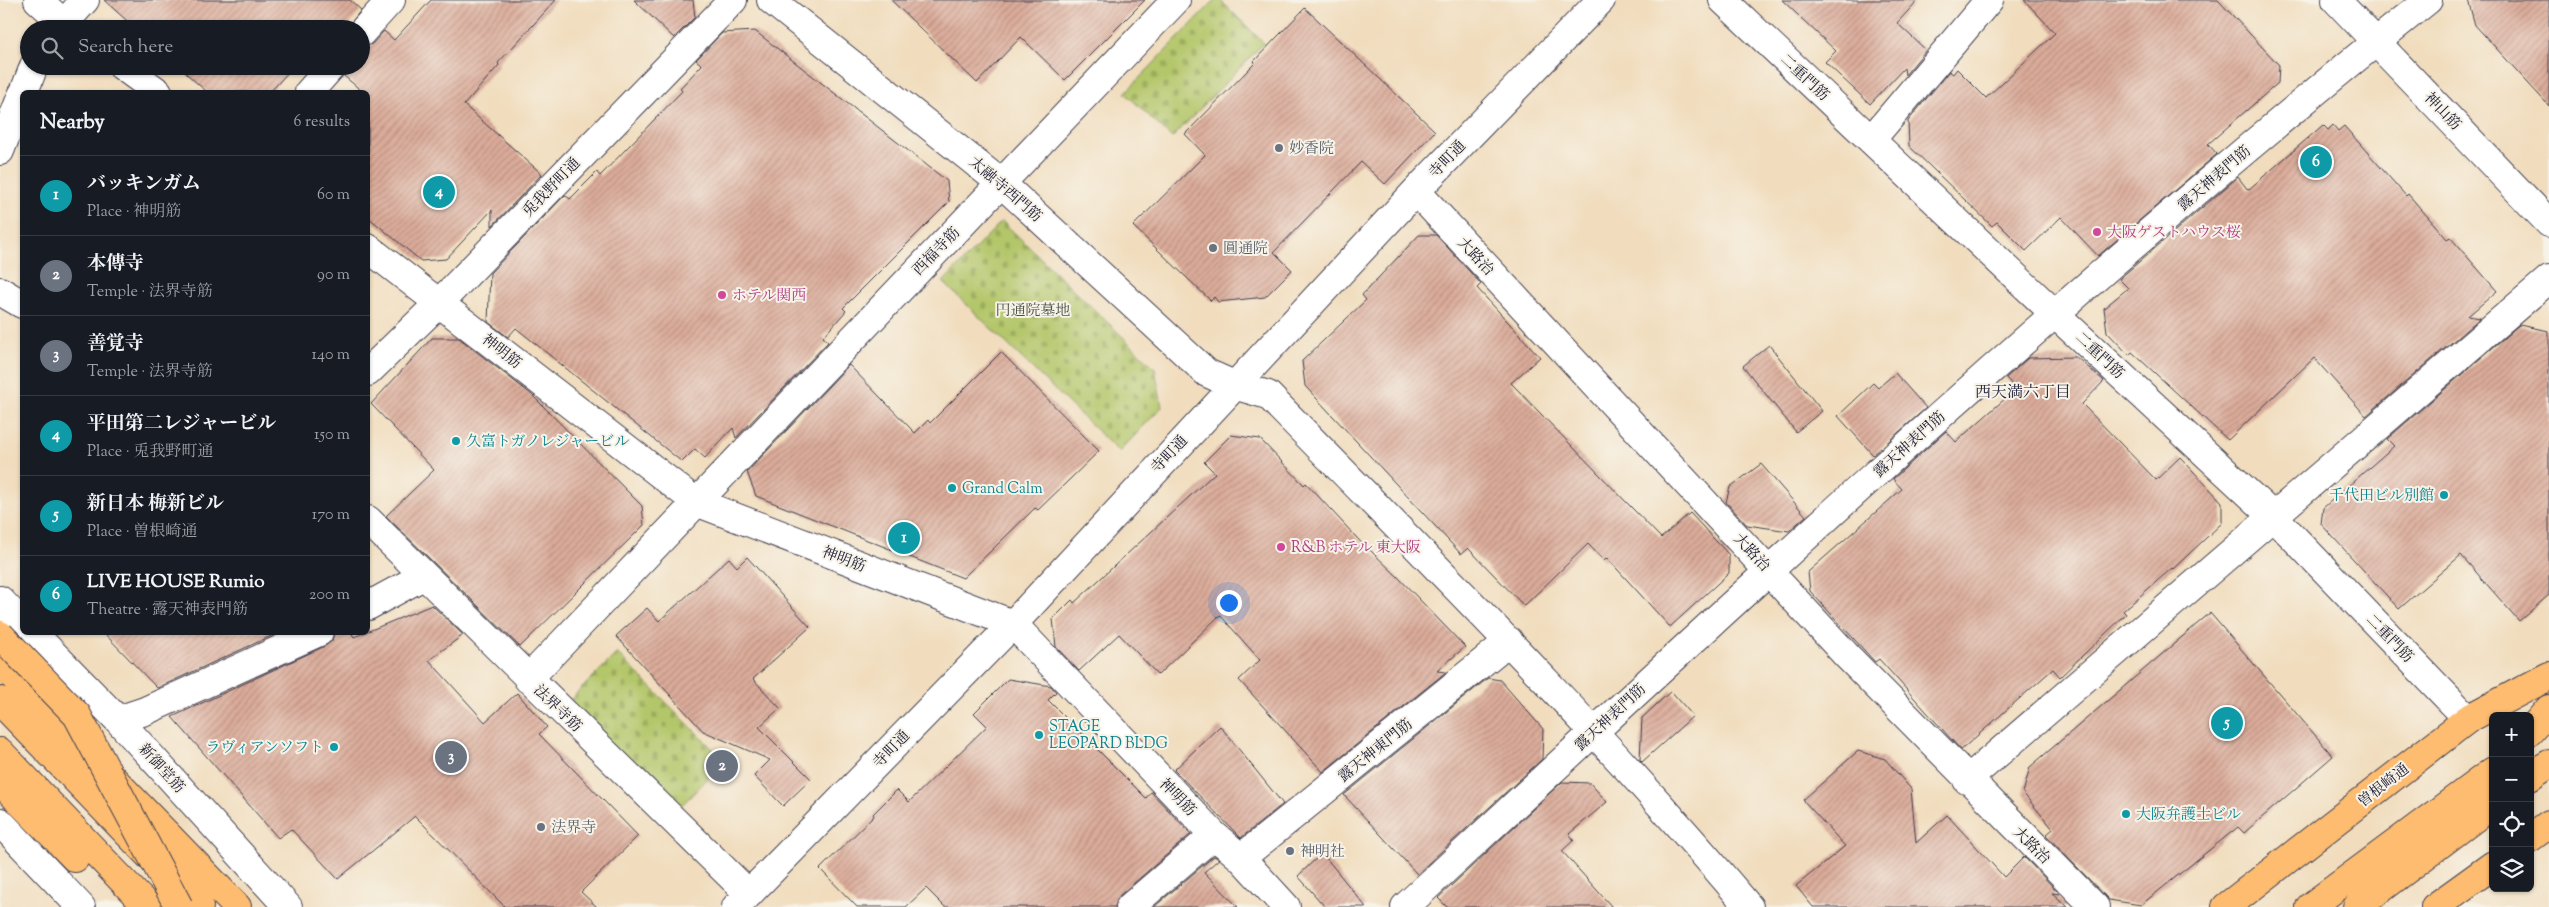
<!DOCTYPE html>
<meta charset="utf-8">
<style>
body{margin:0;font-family:"Sorts Mill Goudy","Noto Serif JP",serif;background:#20242c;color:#f1f3f6}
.controls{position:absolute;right:15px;bottom:15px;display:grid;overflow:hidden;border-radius:8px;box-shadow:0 1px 4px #0004}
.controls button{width:45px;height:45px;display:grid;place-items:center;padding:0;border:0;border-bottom:1px solid #363941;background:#171b24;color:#f1f3f6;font:25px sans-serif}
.you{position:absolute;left:1228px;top:602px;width:18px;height:18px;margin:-12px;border:4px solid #fff;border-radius:50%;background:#1a73e8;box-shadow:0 0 0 8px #1a73e833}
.badge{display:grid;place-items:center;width:32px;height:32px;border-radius:50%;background:#d690ce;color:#fff;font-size:16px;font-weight:700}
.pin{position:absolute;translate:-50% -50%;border:2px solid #fff;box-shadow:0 1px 5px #0006}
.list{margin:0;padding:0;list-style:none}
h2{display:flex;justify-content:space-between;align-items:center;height:65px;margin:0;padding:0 20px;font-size:21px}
h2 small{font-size:16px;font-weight:400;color:#9ea1a6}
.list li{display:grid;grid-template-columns:32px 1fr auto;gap:15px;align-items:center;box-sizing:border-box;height:80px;padding:0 20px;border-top:1px solid #363941}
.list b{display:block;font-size:19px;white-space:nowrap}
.list p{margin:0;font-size:16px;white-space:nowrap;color:#9ea1a6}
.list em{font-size:16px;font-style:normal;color:#9ea1a6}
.icon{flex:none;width:28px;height:28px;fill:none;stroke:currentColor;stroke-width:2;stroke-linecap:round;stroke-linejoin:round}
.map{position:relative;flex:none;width:2549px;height:907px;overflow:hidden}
.search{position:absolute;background:#171b24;box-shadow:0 1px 4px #0004;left:20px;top:20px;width:350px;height:55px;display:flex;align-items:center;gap:12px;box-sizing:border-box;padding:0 18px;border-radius:28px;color:#9ea1a6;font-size:19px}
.panel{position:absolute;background:#171b24;box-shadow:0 1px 4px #0004;left:20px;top:90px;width:350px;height:545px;border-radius:8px}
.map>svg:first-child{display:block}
.cemetery{fill:url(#cemetery-stones);stroke:#6a7452}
.building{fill:url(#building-hatch)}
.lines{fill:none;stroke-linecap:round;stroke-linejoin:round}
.minor-casing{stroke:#413e4f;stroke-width:30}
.highway-casing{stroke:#413e4f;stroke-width:30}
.minor{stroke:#fff;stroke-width:28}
.highway{stroke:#fdbc70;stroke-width:28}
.highway-bridge-casing{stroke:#413e4f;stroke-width:30;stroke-linecap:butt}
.highway-bridge{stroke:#fdbc70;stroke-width:28}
.worship-dot{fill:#6b7280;stroke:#f7f3e8;stroke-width:2}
.hotel-dot{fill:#d1479c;stroke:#f7f3e8;stroke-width:2}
.culture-dot{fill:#0f9aa8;stroke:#f7f3e8;stroke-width:2}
.labels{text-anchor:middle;stroke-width:4;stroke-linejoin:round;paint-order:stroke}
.street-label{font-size:15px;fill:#22223b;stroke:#f7f3e8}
.worship-label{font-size:15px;fill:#5b616d;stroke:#f7f3e8;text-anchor:start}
.hotel-label{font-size:15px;fill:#b23c85;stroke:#f7f3e8;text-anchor:start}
.park-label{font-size:15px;fill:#4e5349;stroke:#f7f3e8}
.culture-label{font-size:15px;fill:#0d838f;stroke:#f7f3e8;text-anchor:start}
.neighbourhood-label{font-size:16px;fill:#22223b;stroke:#f7f3e8}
</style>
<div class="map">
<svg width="2549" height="907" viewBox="0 0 2549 907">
<defs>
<pattern id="cemetery-stones" width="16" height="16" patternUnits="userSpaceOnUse" patternTransform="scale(1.25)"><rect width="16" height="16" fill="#b3c669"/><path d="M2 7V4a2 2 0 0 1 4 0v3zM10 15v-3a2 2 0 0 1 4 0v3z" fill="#9aaa5c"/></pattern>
<pattern id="building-hatch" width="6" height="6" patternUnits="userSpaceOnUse" patternTransform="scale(1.25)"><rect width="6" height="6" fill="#dcac9a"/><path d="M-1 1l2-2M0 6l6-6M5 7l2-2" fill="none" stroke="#b28c7f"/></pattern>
</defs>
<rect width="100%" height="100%" fill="#f7f3e8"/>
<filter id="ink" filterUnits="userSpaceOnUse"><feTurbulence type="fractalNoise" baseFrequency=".02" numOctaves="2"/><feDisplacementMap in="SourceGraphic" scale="10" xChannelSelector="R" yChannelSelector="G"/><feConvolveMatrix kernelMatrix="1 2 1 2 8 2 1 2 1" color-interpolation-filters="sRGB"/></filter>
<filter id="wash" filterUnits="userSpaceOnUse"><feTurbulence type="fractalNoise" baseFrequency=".0096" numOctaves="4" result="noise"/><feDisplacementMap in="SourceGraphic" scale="20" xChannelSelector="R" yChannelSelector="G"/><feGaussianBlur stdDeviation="1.12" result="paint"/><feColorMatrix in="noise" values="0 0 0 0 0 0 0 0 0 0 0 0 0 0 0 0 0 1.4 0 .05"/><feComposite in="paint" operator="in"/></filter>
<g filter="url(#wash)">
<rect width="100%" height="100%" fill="#f1ddbe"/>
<!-- cemetery -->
<path class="cemetery" d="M 1215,0 L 1220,0 L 1264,43 L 1172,138 L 1125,93 Z
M 1002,221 L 1155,368 L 1162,407 L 1119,452 L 943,282 Z
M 617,653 L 725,761 L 676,811 L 567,703 Z"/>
<g id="blocks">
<!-- building -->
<path class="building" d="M 104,0 L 350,0 L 361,10 L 346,29 L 136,29 Z
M 431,0 L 556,0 L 498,63 L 499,65 L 464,105 L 542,174 L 492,226 L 492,210 L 446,259 L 421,261 L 368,217 L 368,92 L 363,92 L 344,76 L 347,66 L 361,66 L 361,48 L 372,44 L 384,31 L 394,40 Z
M 634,0 L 693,0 L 695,17 L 674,38 Z
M 891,0 L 1145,0 L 1065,80 L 1021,37 L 977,83 Z
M 1782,0 L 1918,0 L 1897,23 L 1926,50 L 1905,75 L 1904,68 L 1870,104 L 1825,62 L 1836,51 Z
M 2024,0 L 2218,0 L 2279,65 L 2278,83 L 2208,144 L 2217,154 L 2098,256 L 2061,217 L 2026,251 L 1997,222 L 1992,226 L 1909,146 L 1908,121 L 1949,71 L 1953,74 L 1957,69 L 1986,98 L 2055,33 Z
M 2468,0 L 2549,0 L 2549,106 L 2475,25 Z
M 1305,8 L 1435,131 L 1385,184 L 1361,162 L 1274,252 L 1292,270 L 1265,297 L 1218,302 L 1214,297 L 1211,301 L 1133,226 L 1205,155 L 1185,134 L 1255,63 L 1254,61 Z
M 755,31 L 947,181 L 949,202 L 843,308 L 846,311 L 823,337 L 828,342 L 736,438 L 733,428 L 705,458 L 695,449 L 682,462 L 516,328 L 508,337 L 488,322 L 490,273 L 565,195 L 570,199 L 597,172 L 600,176 L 682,91 L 680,88 L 702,65 L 696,60 L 722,33 Z
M 178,66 L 294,66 L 270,92 L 207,92 Z
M 2323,125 L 2328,130 L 2333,125 L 2338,131 L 2344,126 L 2406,196 L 2408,194 L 2447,239 L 2450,237 L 2497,291 L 2468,316 L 2480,318 L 2366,416 L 2314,358 L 2228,440 L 2132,352 L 2129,355 L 2107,332 L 2104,308 L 2128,288 L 2119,279 L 2238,177 L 2248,190 Z
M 1419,235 L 1436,235 L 1481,284 L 1477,288 L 1540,357 L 1511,383 L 1661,538 L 1690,513 L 1729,555 L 1729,573 L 1670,627 L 1607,558 L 1604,561 L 1588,544 L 1524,606 L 1468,548 L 1461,554 L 1305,386 L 1302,361 L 1366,300 L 1362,295 Z
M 2519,325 L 2549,331 L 2549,595 L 2519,621 L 2461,555 L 2399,609 L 2321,524 L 2323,508 L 2394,446 L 2387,439 Z
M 432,338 L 459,338 L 532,395 L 642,506 L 644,525 L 520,647 L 386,516 L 434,470 L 371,404 Z
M 1769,345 L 1822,411 L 1796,432 L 1743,366 Z
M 1001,352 L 1099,451 L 1038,510 L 1035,508 L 963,578 L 756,496 L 747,472 L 849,365 L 915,433 L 928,420 L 930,423 Z
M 2076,357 L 2104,381 L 2082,404 L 2156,480 L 2180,457 L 2222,502 L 2222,523 L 2173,569 L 2172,568 L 2123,611 L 2126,614 L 2060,677 L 2053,669 L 1961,750 L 1879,659 L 1875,662 L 1810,591 L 1808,572 L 1902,489 L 1893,479 L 1946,431 L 1956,442 L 2016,389 L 2006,378 L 2028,358 Z
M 1895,373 L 1926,408 L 1873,455 L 1838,416 L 1873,383 L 1878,388 Z
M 1231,435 L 1260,439 L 1304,485 L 1306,483 L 1369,551 L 1370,550 L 1398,577 L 1465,647 L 1437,671 L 1446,672 L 1323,772 L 1239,680 L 1260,660 L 1220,615 L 1158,675 L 1119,634 L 1079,671 L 1056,647 L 1053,619 L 1072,600 L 1074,603 L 1215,473 L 1204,462 Z
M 1761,464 L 1806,516 L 1789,531 L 1747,525 L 1726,502 L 1730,487 Z
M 747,557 L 810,627 L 753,679 L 780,708 L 759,727 L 811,779 L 783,806 L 754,776 L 770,760 L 703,731 L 616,636 L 647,608 L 659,621 L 729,558 L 737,567 Z
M 432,605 L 463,635 L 429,660 L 485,722 L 517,693 L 547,727 L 539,734 L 638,836 L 581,892 L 597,907 L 505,907 L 415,816 L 338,879 L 291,829 L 278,838 L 172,717 L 325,646 L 332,641 L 334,632 L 351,632 L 354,637 Z
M 2210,613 L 2333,756 L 2244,833 L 2238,827 L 2141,905 L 2109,900 L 2046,835 L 2053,829 L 2023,793 L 2030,767 Z
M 103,632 L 280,632 L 157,688 Z
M 1488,678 L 1500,680 L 1543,729 L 1542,759 L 1417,874 L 1344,795 Z
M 1008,679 L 1051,686 L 1056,692 L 1048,700 L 1146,798 L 1151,792 L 1191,834 L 1120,895 L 1115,907 L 945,907 L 926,888 L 906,907 L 857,907 L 820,869 L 874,816 L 873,814 L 897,790 L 909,802 L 987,726 L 974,713 Z
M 1671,691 L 1693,716 L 1642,762 L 1640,760 L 1642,718 Z
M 1220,726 L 1283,804 L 1241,838 L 1174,770 Z
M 1858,751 L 1885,759 L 1911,789 L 1916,843 L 1947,815 L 2004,877 L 2024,857 L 2060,894 L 2052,893 L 2068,907 L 1813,907 L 1796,886 L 1845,846 L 1803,800 Z
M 1562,782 L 1590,783 L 1607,802 L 1569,834 L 1574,840 L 1562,851 L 1612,907 L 1447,907 L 1438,898 Z
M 1322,853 L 1366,907 L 1325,907 L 1298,876 Z
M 1214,856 L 1219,859 L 1204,872 L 1238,907 L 1154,907 Z"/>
</g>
</g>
<g filter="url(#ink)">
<use href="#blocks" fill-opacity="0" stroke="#413e4f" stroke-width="1"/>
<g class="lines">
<!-- minor casing -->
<g class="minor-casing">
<path id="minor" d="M 38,0 L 70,29
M 771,0 L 1001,183 L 1207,373 L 1234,385 L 1268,395 C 1432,563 1598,728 1749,907
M 1723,0 L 2055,314 L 2274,517 L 2468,719
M 2336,0 L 2549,223
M 59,29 L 85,0
M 361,33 L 391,0
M 122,66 L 158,92
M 24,92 L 34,66
M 309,92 L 332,66
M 1871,140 L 1989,0
M 0,151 L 22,95
M 1416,191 L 1848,657 L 2095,907
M 368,248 L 696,502 L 1013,624 L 1214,835 L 1241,858 L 1286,907
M 0,291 L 22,304
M 368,372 L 440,302 L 733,0
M 368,520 L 749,894
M 0,600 L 22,623
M 368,606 L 423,576
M 32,632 L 118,720 L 288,907
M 528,679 L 1176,0
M 118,720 L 145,711 L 319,632
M 1967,780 L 2549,279
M 0,822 L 81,907
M 1241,858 L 1509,641
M 736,907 L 1013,624 L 1416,191 L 1601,0
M 1130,907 L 1214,835
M 1405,907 C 1739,597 2072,285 2428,0"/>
</g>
<!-- highway casing -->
<g class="highway-casing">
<path id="highway" d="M 0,662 L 237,907
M 0,701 L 199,907
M 2530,731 L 2549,709
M 0,752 L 148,907
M 2530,777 L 2549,764
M 0,781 L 75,858
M 2530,838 L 2549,824
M 2226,907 L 2468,719 L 2549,676
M 2310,907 L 2493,771
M 2357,907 L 2493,804
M 2435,907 L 2493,865"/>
</g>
<!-- minor -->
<use href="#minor" class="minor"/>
<!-- highway -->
<use href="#highway" class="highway"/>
<!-- highway-bridge casing -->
<g class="highway-bridge-casing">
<path id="highway-bridge" d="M 0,635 L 77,715 L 179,907"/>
</g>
<!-- highway-bridge -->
<use href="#highway-bridge" class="highway-bridge"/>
</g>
</g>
<!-- markers -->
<g class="worship-dot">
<circle cx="1279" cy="148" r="5"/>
<circle cx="1213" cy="248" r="5"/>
<circle cx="541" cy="827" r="5"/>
<circle cx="1290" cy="851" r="5"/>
</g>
<g class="hotel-dot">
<circle cx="2097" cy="232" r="5"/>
<circle cx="722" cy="295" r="5"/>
<circle cx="1281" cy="547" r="5"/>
</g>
<g class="culture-dot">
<circle cx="456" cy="441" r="5"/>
<circle cx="952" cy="488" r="5"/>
<circle cx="2444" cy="495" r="5"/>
<circle cx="1039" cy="735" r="5"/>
<circle cx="334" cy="747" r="5"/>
<circle cx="2126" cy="814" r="5"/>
</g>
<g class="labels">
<!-- street labels -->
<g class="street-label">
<text transform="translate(1805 77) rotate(43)" y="5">二重門筋</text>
<text transform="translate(2443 111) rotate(46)" y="5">神山筋</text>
<text transform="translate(1447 159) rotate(-46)" y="5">寺町通</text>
<text transform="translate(2214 178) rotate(-41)" y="5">露天神表門筋</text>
<text transform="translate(551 187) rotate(-46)" y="5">兎我野町通</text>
<text transform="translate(1006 189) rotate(41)" y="5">太融寺西門筋</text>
<text transform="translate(936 251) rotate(-46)" y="5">西福寺筋</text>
<text transform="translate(1476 256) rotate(47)" y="5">大路治</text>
<text transform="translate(502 351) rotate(38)" y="5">神明筋</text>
<text transform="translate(2100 355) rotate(43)" y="5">二重門筋</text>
<text transform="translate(1909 444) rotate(-42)" y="5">露天神表門筋</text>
<text transform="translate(1169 454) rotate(-47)" y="5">寺町通</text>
<text transform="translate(1752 552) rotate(47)" y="5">大路治</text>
<text transform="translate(844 559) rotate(21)" y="5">神明筋</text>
<text transform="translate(2390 638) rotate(46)" y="5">二重門筋</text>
<text transform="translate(558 708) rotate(44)" y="5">法界寺筋</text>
<text transform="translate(1610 717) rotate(-43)" y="5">露天神表門筋</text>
<text transform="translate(891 749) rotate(-46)" y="5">寺町通</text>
<text transform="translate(1375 750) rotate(-39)" y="5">露天神東門筋</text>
<text transform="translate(162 768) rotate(48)" y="5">新御堂筋</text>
<text transform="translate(2383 785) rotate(-38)" y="5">曽根崎通</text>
<text transform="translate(1178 797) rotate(46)" y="5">神明筋</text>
<text transform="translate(2032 845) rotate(45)" y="5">大路治</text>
</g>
<!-- worship labels -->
<g class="worship-label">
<text x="1289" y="153">妙香院</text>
<text x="1223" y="253">圓通院</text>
<text x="551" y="832">法界寺</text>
<text x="1300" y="856">神明社</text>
</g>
<!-- hotel labels -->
<g class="hotel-label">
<text x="2107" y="237">大阪ゲストハウス桜</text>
<text x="732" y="300">ホテル関西</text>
<text x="1291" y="552">R&amp;B ホテル 東大阪</text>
</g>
<!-- park labels -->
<g class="park-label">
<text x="1033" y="315">円通院墓地</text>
</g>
<!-- culture labels -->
<g class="culture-label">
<text x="466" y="446">久富トガノレジャービル</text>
<text x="962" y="493">Grand Calm</text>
<text x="2434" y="500" text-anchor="end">千代田ビル別館</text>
<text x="1049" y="731">STAGE<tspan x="1049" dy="17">LEOPARD BLDG</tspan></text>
<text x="324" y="752" text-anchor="end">ラヴィアンソフト</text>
<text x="2136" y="819">大阪弁護士ビル</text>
</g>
<!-- neighbourhood labels -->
<g class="neighbourhood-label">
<text x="2023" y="397">西天満六丁目</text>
</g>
</g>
</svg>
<div class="controls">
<button>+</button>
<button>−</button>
<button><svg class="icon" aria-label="locate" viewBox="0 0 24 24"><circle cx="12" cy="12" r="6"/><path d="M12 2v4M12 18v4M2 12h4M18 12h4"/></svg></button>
<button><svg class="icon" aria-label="layers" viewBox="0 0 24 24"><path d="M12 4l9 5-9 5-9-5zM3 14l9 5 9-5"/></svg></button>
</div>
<div class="you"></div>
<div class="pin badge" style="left:904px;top:538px;background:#0f9aa8">1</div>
<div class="pin badge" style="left:722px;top:766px;background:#6b7280">2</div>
<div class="pin badge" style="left:451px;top:757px;background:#6b7280">3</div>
<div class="pin badge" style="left:439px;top:192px;background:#0f9aa8">4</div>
<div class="pin badge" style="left:2227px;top:723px;background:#0f9aa8">5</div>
<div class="pin badge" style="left:2316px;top:162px;background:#0f9aa8">6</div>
<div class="search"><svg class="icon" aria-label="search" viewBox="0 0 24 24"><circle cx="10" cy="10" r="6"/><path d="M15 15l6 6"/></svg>Search here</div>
<section class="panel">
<h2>Nearby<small>6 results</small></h2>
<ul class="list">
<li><span class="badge" style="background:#0f9aa8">1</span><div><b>バッキンガム</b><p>Place · 神明筋</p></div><em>60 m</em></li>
<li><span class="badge" style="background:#6b7280">2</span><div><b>本傳寺</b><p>Temple · 法界寺筋</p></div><em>90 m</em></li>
<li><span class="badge" style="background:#6b7280">3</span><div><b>善覚寺</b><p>Temple · 法界寺筋</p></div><em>140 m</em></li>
<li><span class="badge" style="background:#0f9aa8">4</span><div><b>平田第二レジャービル</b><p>Place · 兎我野町通</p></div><em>150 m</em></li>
<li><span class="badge" style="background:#0f9aa8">5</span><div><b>新日本 梅新ビル</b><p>Place · 曽根崎通</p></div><em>170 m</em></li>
<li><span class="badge" style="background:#0f9aa8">6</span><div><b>LIVE HOUSE Rumio</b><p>Theatre · 露天神表門筋</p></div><em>200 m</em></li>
</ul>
</section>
</div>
